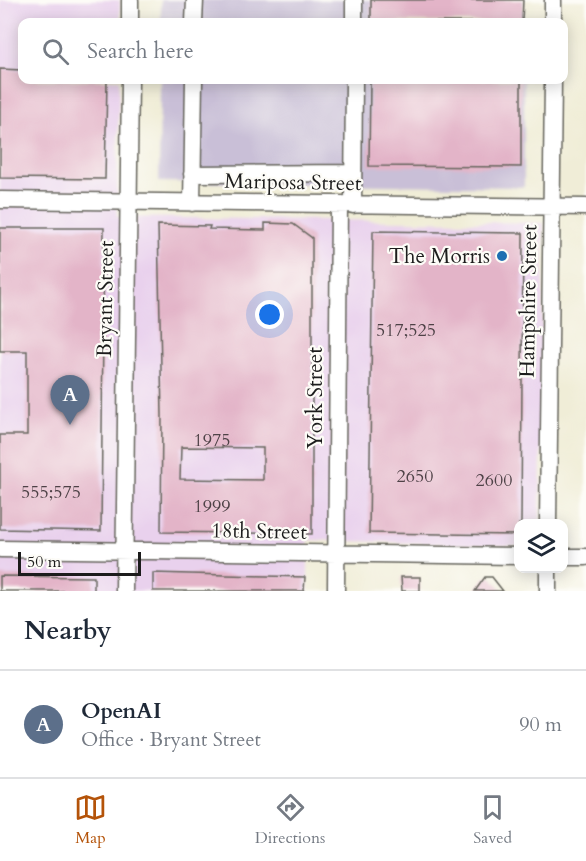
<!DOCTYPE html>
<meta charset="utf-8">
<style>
body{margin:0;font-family:Cardo,serif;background:#f6f6f7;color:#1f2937}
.controls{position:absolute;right:18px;bottom:18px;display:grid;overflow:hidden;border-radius:12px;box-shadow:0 3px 15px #0003}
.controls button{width:54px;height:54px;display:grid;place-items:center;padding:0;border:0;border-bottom:2px solid #e0e1e3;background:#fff;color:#1f2937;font:30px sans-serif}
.scale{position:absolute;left:18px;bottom:15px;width:123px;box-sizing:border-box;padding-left:6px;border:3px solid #1c1c1c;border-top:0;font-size:16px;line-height:21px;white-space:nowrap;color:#1c1c1c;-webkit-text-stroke:4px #fdfcf7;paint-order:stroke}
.you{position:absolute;left:270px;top:315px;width:21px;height:21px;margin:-15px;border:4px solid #fff;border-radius:50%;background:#1a73e8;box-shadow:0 0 0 9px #1a73e833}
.badge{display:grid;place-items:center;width:39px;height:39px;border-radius:50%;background:#b45309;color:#fff;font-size:20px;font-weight:700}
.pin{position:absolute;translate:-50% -50px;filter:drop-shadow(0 2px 3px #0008)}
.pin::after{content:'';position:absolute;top:32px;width:21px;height:18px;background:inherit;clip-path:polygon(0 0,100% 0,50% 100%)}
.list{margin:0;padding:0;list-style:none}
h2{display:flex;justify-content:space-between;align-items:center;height:78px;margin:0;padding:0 24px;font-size:26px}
h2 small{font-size:20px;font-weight:400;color:#747a83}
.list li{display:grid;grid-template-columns:39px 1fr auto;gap:18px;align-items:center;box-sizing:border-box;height:108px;padding:0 24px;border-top:2px solid #e0e1e3}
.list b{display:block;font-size:22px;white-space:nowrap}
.list p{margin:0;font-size:20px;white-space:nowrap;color:#747a83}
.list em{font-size:20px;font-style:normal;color:#747a83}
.icon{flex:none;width:33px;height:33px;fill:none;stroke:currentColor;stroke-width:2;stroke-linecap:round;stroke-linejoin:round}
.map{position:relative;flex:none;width:586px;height:591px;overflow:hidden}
.search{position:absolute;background:#fff;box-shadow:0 3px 15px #0003;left:18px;right:18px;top:18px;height:66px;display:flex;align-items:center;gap:15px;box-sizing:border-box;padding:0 21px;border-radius:12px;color:#747a83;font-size:22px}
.sheet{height:186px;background:#fff}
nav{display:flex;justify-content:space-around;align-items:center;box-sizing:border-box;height:84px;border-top:2px solid #e0e1e3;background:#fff;font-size:16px;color:#747a83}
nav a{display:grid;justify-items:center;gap:3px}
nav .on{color:#b45309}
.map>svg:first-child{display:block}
.built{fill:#e9d1ed}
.industrial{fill:#c9bfd7}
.building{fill:#e3b4c8;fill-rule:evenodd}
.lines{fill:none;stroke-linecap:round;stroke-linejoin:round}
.minor-casing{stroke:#66655d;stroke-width:19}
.minor{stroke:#fff;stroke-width:16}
.poi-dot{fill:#1f6fb2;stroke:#fdfcf7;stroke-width:2}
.labels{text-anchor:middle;stroke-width:4.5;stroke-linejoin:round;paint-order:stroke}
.number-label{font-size:18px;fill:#4e4247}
.street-label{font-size:21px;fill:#1c1c1c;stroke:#fdfcf7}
.poi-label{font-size:21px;fill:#1c1c1c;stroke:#fdfcf7;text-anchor:end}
</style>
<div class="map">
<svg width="586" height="591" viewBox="0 0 586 591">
<rect width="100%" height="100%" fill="#fdfcf7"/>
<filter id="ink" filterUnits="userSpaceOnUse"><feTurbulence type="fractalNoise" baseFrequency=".0167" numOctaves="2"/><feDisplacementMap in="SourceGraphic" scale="12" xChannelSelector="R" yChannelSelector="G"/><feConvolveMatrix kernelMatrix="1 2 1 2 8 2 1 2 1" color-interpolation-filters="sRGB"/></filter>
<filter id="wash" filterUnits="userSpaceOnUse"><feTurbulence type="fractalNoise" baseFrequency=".008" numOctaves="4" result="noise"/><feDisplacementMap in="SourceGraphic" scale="24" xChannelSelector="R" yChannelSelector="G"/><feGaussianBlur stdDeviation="1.35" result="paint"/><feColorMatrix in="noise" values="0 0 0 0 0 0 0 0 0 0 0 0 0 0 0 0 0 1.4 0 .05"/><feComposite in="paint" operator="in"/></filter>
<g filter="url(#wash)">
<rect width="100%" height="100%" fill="#f0edd7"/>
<!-- built -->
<path class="built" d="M 0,0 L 120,0 L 120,22 L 22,22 L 22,80 L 119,80 L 117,217 L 544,223 L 540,523 L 518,524 L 518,546 L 308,540 L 308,591 L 0,591 Z"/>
<!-- industrial -->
<path class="industrial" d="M 161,0 L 524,0 L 524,22 L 161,22 Z
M 160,80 L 524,80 L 524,187 L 159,182 Z"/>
<g id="blocks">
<!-- building -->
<path class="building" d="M 371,0 L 523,0 L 522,22 L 371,22 Z
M 0,69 L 22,70 L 22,80 L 107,80 L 105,179 L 0,178 Z
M 370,80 L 521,80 L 521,167 L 369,166 Z
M 265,223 L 293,224 L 312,238 L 312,534 L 161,532 L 162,415 L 158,225 L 210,226 L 209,229 L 265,230 ZM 181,447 L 263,448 L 263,480 L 180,479 Z
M 0,228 L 104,228 L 101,531 L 0,529 L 0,435 L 27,435 L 27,351 L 0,351 Z
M 373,231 L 523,233 L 521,524 L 519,524 L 519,535 L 369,533 Z
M 153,573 L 305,577 L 304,591 L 153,591 Z
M 0,576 L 94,577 L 94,591 L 0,591 Z
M 401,577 L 420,577 L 420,591 L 402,591 Z
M 485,577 L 492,577 L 503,591 L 475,591 Z"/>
</g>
</g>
<g filter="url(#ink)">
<use href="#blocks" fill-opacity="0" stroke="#66655d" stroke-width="1.5"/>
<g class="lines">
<!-- minor casing -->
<g class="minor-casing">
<path id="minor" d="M 130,22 L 130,0
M 194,22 L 195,0
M 354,22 L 354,0
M 553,22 L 553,0
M 192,174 L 353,173
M 0,200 L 586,207
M 192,203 L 194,80
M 353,205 L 354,80
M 548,524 L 553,80
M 0,549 L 518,556
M 564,557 L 586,557
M 124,591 L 130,80
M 336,591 L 339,204
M 548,591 L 548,568"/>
</g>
<!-- minor -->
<use href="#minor" class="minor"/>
</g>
</g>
<!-- markers -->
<circle class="poi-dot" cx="502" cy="256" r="6"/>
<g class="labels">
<!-- number labels -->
<g class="number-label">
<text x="406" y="336">517;525</text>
<text x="212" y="446">1975</text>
<text x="415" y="482">2650</text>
<text x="494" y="486">2600</text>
<text x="51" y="498">555;575</text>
<text x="212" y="512">1999</text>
</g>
<!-- street labels -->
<g class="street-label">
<text transform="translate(293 182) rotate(1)" y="7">Mariposa Street</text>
<text transform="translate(105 299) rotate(-89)" y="7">Bryant Street</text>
<text transform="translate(528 301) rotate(-89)" y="7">Hampshire Street</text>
<text transform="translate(315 398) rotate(-90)" y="7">York Street</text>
<text transform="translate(259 531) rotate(1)" y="7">18th Street</text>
</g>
<!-- poi labels -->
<g class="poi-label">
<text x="490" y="263">The Morris</text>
</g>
</g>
</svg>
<div class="controls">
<button><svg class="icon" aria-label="layers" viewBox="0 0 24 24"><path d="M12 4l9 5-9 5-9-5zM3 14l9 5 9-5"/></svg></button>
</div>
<div class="scale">50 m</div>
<div class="you"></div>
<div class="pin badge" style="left:70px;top:425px;background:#5c6f8a">A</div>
<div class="search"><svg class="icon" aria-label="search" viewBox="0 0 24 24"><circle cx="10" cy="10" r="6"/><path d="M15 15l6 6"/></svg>Search here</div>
</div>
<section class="sheet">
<h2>Nearby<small></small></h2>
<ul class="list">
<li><span class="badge" style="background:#5c6f8a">A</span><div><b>OpenAI</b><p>Office · Bryant Street</p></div><em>90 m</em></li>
</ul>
</section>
<nav>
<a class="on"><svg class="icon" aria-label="map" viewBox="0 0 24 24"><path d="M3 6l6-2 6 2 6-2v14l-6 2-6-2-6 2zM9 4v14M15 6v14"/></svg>Map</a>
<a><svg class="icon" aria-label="directions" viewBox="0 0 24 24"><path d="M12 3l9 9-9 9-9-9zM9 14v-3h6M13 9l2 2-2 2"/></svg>Directions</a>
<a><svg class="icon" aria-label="saved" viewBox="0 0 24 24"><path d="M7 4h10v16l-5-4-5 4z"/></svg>Saved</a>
</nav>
